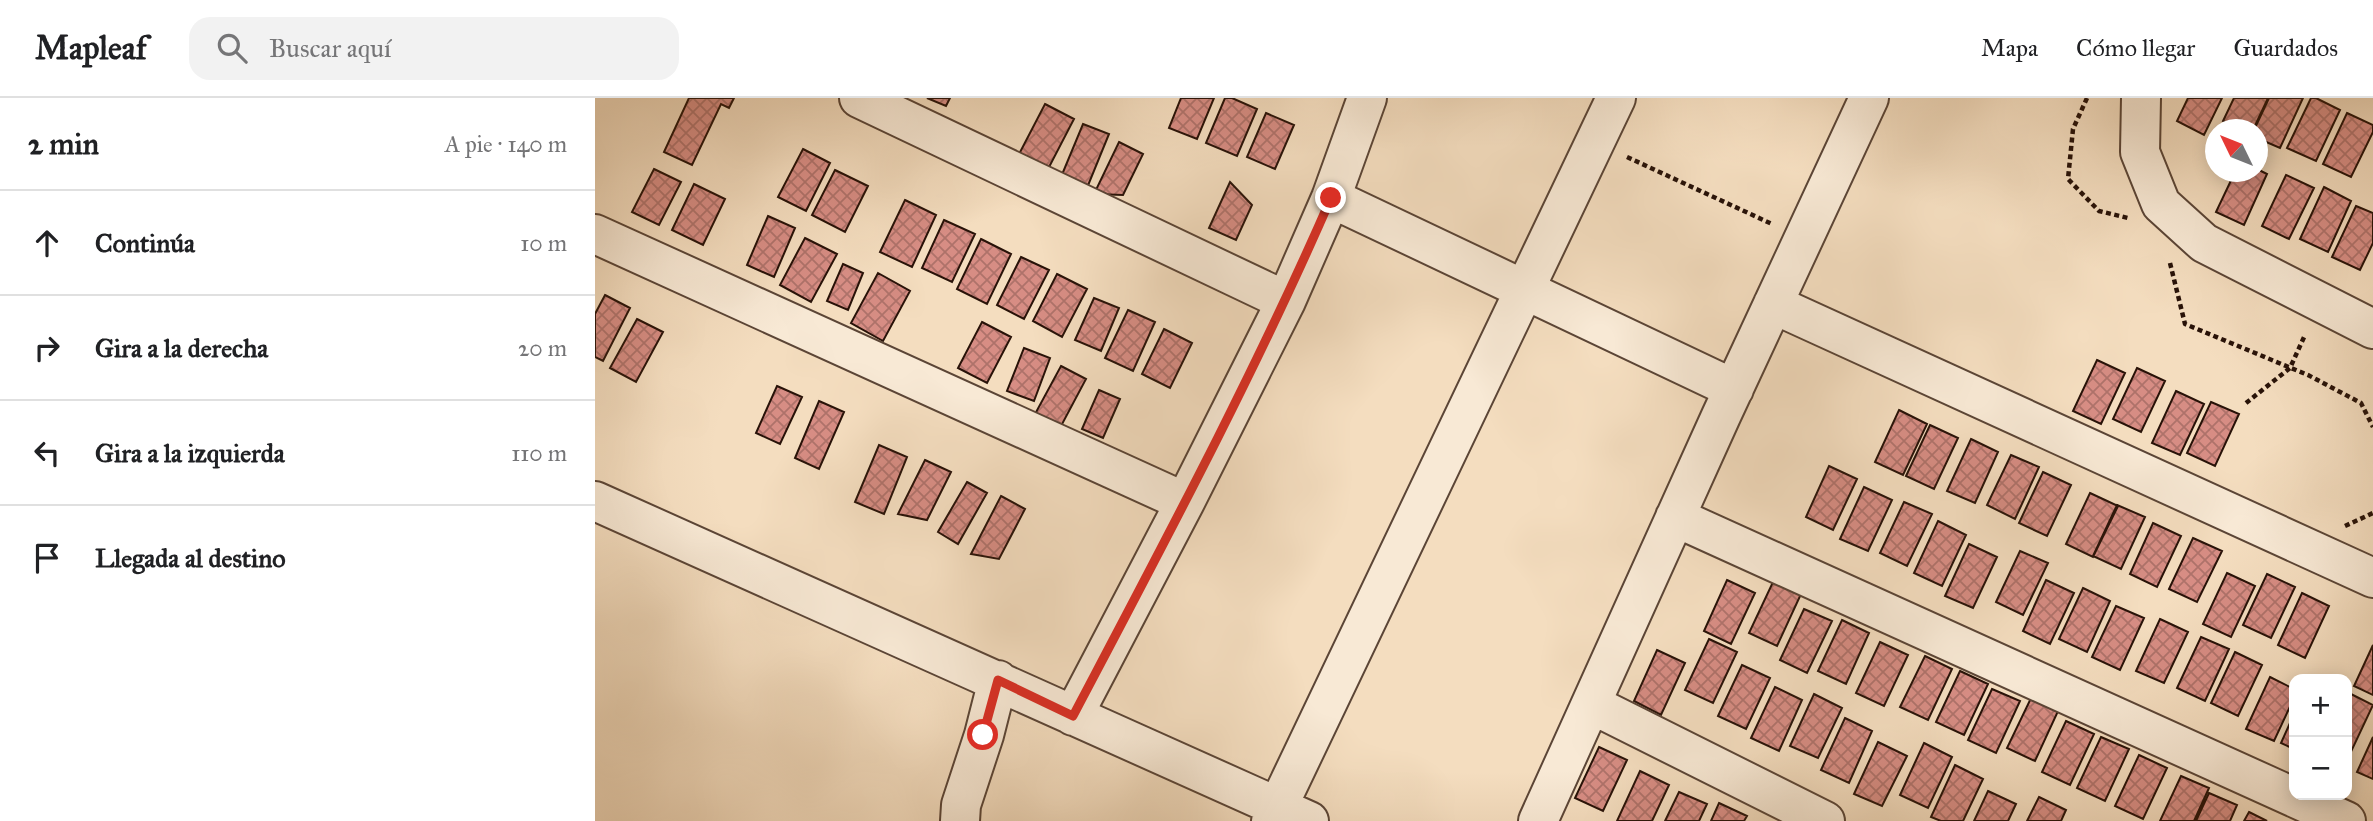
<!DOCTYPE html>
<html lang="es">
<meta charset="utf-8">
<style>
body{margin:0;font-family:"IM FELL Great Primer",serif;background:#f2f2f2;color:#202124}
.controls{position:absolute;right:21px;bottom:21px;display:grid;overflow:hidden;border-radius:14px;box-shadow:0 4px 18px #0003}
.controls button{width:63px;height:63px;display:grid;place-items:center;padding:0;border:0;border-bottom:2px solid #e0e0e0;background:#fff;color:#202124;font:35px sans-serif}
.compass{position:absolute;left:1610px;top:21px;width:63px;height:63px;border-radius:50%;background:#fff;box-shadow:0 4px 18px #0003;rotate:313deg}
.stop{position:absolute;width:21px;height:21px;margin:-16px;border:5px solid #d93025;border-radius:50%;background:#fff}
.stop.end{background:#d93025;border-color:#fff;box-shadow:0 2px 7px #0008}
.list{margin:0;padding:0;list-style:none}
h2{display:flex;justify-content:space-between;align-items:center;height:91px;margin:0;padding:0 28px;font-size:30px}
h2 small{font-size:23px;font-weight:400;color:#757577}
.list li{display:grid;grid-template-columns:46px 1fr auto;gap:21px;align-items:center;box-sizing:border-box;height:105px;padding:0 28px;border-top:2px solid #e0e0e0}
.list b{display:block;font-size:26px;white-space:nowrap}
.list em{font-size:23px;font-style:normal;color:#757577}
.icon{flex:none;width:38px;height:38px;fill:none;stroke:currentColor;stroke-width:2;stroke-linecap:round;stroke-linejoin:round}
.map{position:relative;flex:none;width:1778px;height:723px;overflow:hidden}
header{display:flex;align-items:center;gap:42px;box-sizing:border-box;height:98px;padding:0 35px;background:#fff;border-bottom:2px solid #e0e0e0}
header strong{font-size:33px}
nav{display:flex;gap:38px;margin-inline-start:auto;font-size:24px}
.search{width:490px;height:63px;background:#f2f2f2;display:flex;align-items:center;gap:18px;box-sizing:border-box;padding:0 24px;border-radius:21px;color:#757577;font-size:26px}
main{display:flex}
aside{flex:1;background:#fff}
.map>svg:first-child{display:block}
.building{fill:url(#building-cross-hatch);stroke:#281208;stroke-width:2}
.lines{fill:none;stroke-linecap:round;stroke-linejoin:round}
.minor-casing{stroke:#5b4536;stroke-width:42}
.path{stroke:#281208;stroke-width:4.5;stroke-dasharray:5 3.5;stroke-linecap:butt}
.minor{stroke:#f8e9d5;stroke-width:38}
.route{stroke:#d93025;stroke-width:9}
</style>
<header>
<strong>Mapleaf</strong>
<div class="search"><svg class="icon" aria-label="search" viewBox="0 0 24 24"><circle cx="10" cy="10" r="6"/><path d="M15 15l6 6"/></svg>Buscar aquí</div>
<nav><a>Mapa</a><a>Cómo llegar</a><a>Guardados</a></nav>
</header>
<main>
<aside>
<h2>2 min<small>A pie · 140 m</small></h2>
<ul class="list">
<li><svg class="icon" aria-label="ahead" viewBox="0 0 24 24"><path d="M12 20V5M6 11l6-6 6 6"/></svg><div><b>Continúa</b></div><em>10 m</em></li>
<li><svg class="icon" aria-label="right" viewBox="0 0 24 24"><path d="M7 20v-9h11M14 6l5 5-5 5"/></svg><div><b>Gira a la derecha</b></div><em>20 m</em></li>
<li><svg class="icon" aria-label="left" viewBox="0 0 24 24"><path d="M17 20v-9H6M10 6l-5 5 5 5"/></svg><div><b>Gira a la izquierda</b></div><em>110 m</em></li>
<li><svg class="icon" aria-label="arrive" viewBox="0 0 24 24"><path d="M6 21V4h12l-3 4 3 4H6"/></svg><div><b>Llegada al destino</b></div></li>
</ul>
</aside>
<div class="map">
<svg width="1778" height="723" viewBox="0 0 1778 723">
<defs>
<pattern id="building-cross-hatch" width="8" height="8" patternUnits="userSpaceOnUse" patternTransform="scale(1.75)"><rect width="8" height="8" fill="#d78d84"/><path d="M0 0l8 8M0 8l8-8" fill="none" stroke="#ae726a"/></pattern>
</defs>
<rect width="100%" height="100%" fill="#f4ddbf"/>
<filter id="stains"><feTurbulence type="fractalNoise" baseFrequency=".00286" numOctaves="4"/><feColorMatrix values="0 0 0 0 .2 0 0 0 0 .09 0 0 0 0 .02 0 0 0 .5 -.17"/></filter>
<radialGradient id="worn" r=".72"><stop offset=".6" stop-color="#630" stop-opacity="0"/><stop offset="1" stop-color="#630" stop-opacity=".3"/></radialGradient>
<!-- building -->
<path class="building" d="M 94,0 L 139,0 L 134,10 L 126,6 L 97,67 L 69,54 Z
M 332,0 L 355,0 L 351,8 Z
M 586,0 L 619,0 L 602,41 L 574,30 Z
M 630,0 L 637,0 L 662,11 L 642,58 L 611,45 Z
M 1593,0 L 1627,0 L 1609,37 L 1582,23 Z
M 1639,0 L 1673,0 L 1658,32 L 1647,32 L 1628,23 Z
M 1674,0 L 1708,0 L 1685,50 L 1662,40 L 1662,32 L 1659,32 Z
M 1716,0 L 1721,0 L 1745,12 L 1721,63 L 1692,50 Z
M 450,6 L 479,21 L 451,75 L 422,60 Z
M 671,15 L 699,27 L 680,71 L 652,59 Z
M 1752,15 L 1778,27 L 1778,34 L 1756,79 L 1728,66 Z
M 488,26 L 514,36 L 492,90 L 466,79 Z
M 524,44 L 548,56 L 528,97 L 499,96 Z
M 208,51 L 235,65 L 211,113 L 183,99 Z
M 59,71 L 86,84 L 64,127 L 37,114 Z
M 1662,71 L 1672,76 L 1649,127 L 1621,114 L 1640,74 L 1662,74 Z
M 240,72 L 273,88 L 250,134 L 217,117 Z
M 1691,77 L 1719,90 L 1694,141 L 1667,128 Z
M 635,84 L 657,107 L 641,142 L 614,130 Z
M 99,86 L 130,101 L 108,147 L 77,132 Z
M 1729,89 L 1756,103 L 1733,154 L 1705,141 Z
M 310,102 L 341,117 L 317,169 L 285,154 Z
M 1761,108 L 1778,115 L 1778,145 L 1765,172 L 1737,159 Z
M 173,118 L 200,130 L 179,179 L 152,167 Z
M 349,122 L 380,136 L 357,184 L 327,170 Z
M 210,140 L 242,156 L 216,204 L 185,187 Z
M 386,141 L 416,156 L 392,206 L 362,191 Z
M 426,159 L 454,172 L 429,221 L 402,207 Z
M 248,166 L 268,175 L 253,212 L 232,203 Z
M 283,175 L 315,193 L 288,243 L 256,225 Z
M 462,176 L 492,191 L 467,239 L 438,223 Z
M 10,197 L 35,210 L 8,263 L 0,259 L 0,216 Z
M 499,200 L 524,210 L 506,253 L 480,242 Z
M 533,212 L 560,224 L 538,273 L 510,260 Z
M 42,221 L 68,234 L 41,284 L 15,270 Z
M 387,224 L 416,239 L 392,285 L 363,270 Z
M 569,231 L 597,245 L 575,290 L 547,276 Z
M 429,250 L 455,260 L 439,303 L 412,293 Z
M 1502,262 L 1530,275 L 1506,326 L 1478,313 Z
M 466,268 L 491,281 L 465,330 L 440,316 Z
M 1542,270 L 1570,283 L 1546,334 L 1518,321 Z
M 182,288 L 207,299 L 185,346 L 161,335 Z
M 504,292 L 525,301 L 508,340 L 487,331 Z
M 1581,293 L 1609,306 L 1585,357 L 1557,345 Z
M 224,303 L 249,314 L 224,371 L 200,360 Z
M 1616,304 L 1644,316 L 1620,368 L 1592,355 Z
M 1304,312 L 1332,326 L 1308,377 L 1280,364 Z
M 1335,327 L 1363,340 L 1339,391 L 1311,378 Z
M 1376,341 L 1403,354 L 1380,405 L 1352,393 Z
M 284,347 L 312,359 L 289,416 L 260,404 Z
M 1416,357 L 1444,369 L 1420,421 L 1392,407 Z
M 330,362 L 356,374 L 332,422 L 303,416 Z
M 1234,368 L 1262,381 L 1238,432 L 1211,419 Z
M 1448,374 L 1476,387 L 1452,438 L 1424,425 Z
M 372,384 L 392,395 L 363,446 L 343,434 Z
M 1269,389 L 1297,402 L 1273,453 L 1245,441 Z
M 1495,395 L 1523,408 L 1498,459 L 1471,446 Z
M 406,398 L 430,411 L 404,461 L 376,456 Z
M 1309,404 L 1337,416 L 1312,468 L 1285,455 Z
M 1522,407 L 1550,419 L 1526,471 L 1498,458 Z
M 1343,423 L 1371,437 L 1347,488 L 1319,475 Z
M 1558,425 L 1586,438 L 1562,489 L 1535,476 Z
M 1598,440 L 1627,453 L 1602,504 L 1574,491 Z
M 1374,446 L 1402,459 L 1378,510 L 1350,498 Z
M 1425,453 L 1453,465 L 1428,517 L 1401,504 Z
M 1632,475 L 1660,488 L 1636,539 L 1608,526 Z
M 1672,476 L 1700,489 L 1676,540 L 1648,527 Z
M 1132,482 L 1160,495 L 1136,546 L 1109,533 Z
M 1451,482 L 1479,495 L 1455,546 L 1428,533 Z
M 1178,484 L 1206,496 L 1182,548 L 1154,535 Z
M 1488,490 L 1515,503 L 1492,554 L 1464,541 Z
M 1707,495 L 1734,508 L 1710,560 L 1683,547 Z
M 1521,508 L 1549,520 L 1525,572 L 1497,559 Z
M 1209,511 L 1237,523 L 1212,575 L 1185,562 Z
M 1565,521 L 1593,534 L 1569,585 L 1541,573 Z
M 1247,522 L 1274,535 L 1251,586 L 1223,573 Z
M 1606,539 L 1634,551 L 1610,603 L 1582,590 Z
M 1114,541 L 1142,554 L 1118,605 L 1090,592 Z
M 1285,544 L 1313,557 L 1289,608 L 1261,595 Z
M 1778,547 L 1778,597 L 1759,588 Z
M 1062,552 L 1090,565 L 1066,617 L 1039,603 Z
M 1640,554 L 1667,567 L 1643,618 L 1616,605 Z
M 1330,558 L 1357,571 L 1333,622 L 1305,609 Z
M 1147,567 L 1175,580 L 1151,631 L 1123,618 Z
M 1365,573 L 1393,586 L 1369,637 L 1341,624 Z
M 1675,579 L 1699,591 L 1699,600 L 1679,643 L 1651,631 Z
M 1180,589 L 1207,602 L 1184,653 L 1156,640 Z
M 1397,591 L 1425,603 L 1401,655 L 1373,642 Z
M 1752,594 L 1778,607 L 1754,658 L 1752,657 Z
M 1219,596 L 1247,610 L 1223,660 L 1195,648 Z
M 1437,598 L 1464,611 L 1440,663 L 1412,650 Z
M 1699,616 L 1699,651 L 1686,645 Z
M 1250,620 L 1277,633 L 1254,685 L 1226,672 Z
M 1471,623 L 1499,636 L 1475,687 L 1447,674 Z
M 1506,639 L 1534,651 L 1510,703 L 1482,690 Z
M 1778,639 L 1778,681 L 1762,674 Z
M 1283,644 L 1312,658 L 1287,708 L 1259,696 Z
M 1329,645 L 1357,659 L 1333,710 L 1305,697 Z
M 1004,649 L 1032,662 L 1008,713 L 980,700 Z
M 1544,657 L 1572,670 L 1548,721 L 1520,708 Z
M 1360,667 L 1388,681 L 1368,723 L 1346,723 L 1336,719 Z
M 1045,673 L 1074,687 L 1057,723 L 1022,723 Z
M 1586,678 L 1614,690 L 1599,723 L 1565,723 Z
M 1393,693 L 1421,706 L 1413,723 L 1379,723 Z
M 1084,694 L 1112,706 L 1104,723 L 1070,723 Z
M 1614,695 L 1642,707 L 1635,723 L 1601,723 Z
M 1444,699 L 1471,712 L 1466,723 L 1432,723 Z
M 1124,705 L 1152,718 L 1149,723 L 1116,723 Z
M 1654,714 L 1672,723 L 1649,723 Z"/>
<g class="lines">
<!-- minor casing -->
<g class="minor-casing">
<path id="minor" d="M 264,0 L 691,203
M 1546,0 L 1545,54 L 1566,106 L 1609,145 L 1778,231
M 736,100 L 1139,291
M 0,136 L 590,404
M 1178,206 L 1778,480
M 0,403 L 714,723
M 1080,419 L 1751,723
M 996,606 L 1230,723
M 478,618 L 590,404 L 691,203 L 736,100 L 772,0
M 365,723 L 366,707 L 389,637 L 403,582
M 676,723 L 1021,0
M 943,723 L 1126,318 L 1274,0"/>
</g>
<!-- path -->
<path class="path" d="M 1492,0 L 1478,31 L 1473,81 L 1504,113 L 1533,120
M 1032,59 L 1177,126
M 1575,165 L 1590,226 L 1713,277 L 1766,305 L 1778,329
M 1651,305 L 1695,270 L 1710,237
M 1750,428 L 1778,415"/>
<!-- minor -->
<use href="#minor" class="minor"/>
</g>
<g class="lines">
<!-- route -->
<path class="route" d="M 388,637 L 403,582 L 478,618 C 568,447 659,277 736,100"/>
</g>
<rect width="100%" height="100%" filter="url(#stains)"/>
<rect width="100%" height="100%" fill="url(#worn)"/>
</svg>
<div class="controls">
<button>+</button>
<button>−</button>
</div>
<svg class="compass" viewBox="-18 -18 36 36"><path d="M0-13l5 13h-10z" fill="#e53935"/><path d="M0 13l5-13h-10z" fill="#757577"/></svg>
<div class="stop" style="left:388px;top:637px"></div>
<div class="stop end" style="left:736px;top:100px"></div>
</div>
</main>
